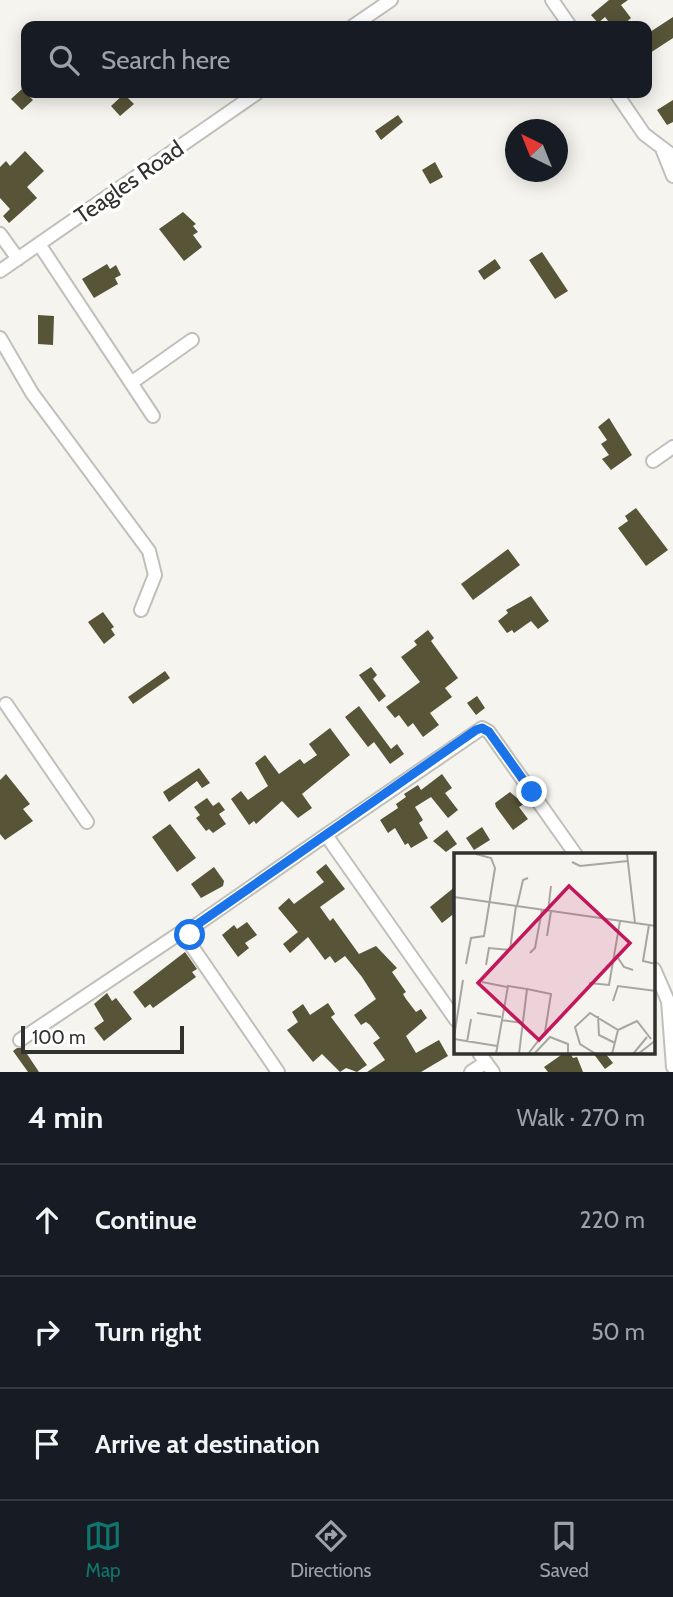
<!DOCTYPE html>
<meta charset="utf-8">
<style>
body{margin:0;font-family:Cabin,sans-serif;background:#242831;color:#f1f3f6}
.compass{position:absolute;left:505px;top:119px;width:63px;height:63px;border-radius:50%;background:#171b24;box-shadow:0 4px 18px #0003;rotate:317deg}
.scale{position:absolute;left:21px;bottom:18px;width:163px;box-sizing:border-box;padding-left:7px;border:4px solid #31312f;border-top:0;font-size:19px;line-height:24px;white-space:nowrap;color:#31312f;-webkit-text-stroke:5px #fff;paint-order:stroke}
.stop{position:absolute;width:21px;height:21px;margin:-16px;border:5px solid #1a73e8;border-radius:50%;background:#fff}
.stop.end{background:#1a73e8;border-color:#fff;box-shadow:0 2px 7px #0008}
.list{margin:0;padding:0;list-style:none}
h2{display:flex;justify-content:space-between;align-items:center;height:91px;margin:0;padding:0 28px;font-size:30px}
h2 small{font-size:23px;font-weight:400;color:#9ea1a6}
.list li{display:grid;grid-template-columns:46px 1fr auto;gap:21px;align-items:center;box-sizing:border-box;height:112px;padding:0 28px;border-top:2px solid #363941}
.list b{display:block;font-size:26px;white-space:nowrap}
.list em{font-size:23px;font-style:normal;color:#9ea1a6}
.icon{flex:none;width:38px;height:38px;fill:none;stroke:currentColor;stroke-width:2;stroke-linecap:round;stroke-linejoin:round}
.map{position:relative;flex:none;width:673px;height:1072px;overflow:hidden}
.search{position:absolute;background:#171b24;box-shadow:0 4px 18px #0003;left:21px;right:21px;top:21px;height:77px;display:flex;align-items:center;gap:18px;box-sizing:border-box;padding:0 24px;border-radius:14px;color:#9ea1a6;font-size:26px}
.sheet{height:427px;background:#171b24}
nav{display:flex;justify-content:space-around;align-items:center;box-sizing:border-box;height:98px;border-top:2px solid #363941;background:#171b24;font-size:19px;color:#9ea1a6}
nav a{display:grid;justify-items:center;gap:4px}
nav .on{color:#0f766e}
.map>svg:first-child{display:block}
.building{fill:#575438}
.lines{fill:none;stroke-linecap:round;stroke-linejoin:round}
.minor-casing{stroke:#c0bfba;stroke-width:16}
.minor{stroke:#fff;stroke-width:12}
.route{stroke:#1a73e8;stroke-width:9}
.labels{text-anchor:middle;stroke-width:7;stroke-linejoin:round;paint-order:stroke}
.street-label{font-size:23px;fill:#31312f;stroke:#fff}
.inset-road{fill:none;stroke:#a7a6a2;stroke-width:2}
.view{fill:#c2185b;fill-opacity:0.15;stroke:#c2185b;stroke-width:3.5}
.inset-edge{fill:none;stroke:#31312f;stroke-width:3.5}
</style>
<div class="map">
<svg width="673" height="1072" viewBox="0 0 673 1072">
<rect width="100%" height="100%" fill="#f5f4ef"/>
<!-- building -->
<path class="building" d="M 609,0 L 628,0 L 621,5 L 631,18 L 622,26 L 620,23 L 612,26 L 605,17 L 598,23 L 591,15 Z
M 673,17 L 673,38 L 647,55 L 647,34 Z
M 22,89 L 33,100 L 22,110 L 11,99 Z
M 124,94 L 134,104 L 120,116 L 111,106 Z
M 673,100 L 673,122 L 667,125 L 657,110 Z
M 398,115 L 403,122 L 381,140 L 375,131 Z
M 25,151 L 44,171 L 27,187 L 37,198 L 9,223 L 3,216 L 10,209 L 0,198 L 0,167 L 6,161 L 10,166 Z
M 435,162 L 443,177 L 430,184 L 422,170 Z
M 183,212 L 196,224 L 193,226 L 198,232 L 193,235 L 202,247 L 184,261 L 159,229 Z
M 542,252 L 568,291 L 555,299 L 529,260 Z
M 495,259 L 501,268 L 484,280 L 478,271 Z
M 107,264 L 110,269 L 116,265 L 121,275 L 115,278 L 118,284 L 94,298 L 82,279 Z
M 38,315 L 54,316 L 53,345 L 38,344 Z
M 609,418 L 632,455 L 611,470 L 602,459 L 609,455 L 601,444 L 607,440 L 598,427 Z
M 636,508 L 668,550 L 646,566 L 618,528 L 628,521 L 625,516 Z
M 508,549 L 520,565 L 473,600 L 461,584 Z
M 531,596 L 549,621 L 538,629 L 531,621 L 514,633 L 512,630 L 507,633 L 498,621 L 508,613 L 506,610 Z
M 103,612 L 114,627 L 111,629 L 115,635 L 104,644 L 88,622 Z
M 428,630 L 434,638 L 431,641 L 458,678 L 445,688 L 452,697 L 430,713 L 439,725 L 423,737 L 413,723 L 408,727 L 399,715 L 395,718 L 386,707 L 420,682 L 401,657 L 417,645 L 414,641 Z
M 371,667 L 377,675 L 373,679 L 386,696 L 379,702 L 359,675 Z
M 165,671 L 170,678 L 133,704 L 128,697 Z
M 477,696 L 485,708 L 476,715 L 467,703 Z
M 359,706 L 391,749 L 397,744 L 404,754 L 390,764 L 374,742 L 368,747 L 345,717 Z
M 330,728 L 350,755 L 302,794 L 312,808 L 298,818 L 282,801 L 256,824 L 254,821 L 249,825 L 231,799 L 241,791 L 248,800 L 268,786 L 255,763 L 265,755 L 279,774 L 300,759 L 304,764 L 317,755 L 309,744 Z
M 199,768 L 210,783 L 202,788 L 197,781 L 169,802 L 163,792 Z
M 6,774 L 30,804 L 23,809 L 33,821 L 5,840 L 0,834 L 0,780 Z
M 442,774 L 452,788 L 445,793 L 458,810 L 448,818 L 431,797 L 415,807 L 423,820 L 419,823 L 428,838 L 411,848 L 408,843 L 405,845 L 395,828 L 388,833 L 380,820 L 398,808 L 396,804 L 406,797 L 404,794 L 418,785 L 421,790 Z
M 510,792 L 524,804 L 519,807 L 528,819 L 513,830 L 496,807 L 495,803 Z
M 207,798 L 213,806 L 219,802 L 225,810 L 219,814 L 226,824 L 213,833 L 209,829 L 206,831 L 196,818 L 200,815 L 194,807 Z
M 170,824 L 196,858 L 177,872 L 152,837 Z
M 482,827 L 490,840 L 474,850 L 466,838 Z
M 447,830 L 457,844 L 446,852 L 433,841 Z
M 326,864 L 345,889 L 320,907 L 330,921 L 333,918 L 359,954 L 376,946 L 397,968 L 392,972 L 406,992 L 403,994 L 406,999 L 416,1012 L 421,1009 L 427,1018 L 406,1036 L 416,1053 L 439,1040 L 448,1056 L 421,1072 L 367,1072 L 385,1060 L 373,1043 L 380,1038 L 370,1025 L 366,1022 L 361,1025 L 354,1015 L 376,999 L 362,977 L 345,956 L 335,963 L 330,956 L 325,960 L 308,937 L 290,953 L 283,944 L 298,932 L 278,908 L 289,898 L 294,904 L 324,882 L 316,872 Z
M 214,867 L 224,881 L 223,886 L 201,898 L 191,884 Z
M 456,886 L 456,912 L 442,923 L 430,907 Z
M 247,922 L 257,935 L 245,943 L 249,948 L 238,957 L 222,935 L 234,925 L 237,929 Z
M 185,952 L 197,969 L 192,972 L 196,977 L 153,1008 L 150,1004 L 145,1008 L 133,992 Z
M 107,993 L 112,1001 L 116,998 L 132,1019 L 104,1041 L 94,1028 L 104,1021 L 94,1004 Z
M 328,1003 L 335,1014 L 331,1017 L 367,1065 L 357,1072 L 346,1068 L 340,1072 L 322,1054 L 313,1062 L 287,1030 L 298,1022 L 292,1012 L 303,1004 L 310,1015 Z
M 17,1048 L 23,1048 L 39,1072 L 28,1072 L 13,1051 Z
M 564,1053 L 570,1053 L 573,1058 L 577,1057 L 583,1072 L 548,1072 L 544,1067 Z
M 593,1053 L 605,1053 L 613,1063 L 605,1069 Z"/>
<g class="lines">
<!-- minor casing -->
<g class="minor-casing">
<path id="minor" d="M 552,0 L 570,26
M 353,26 L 391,0
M 616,93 L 644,134 L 673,156
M 663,151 L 673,176
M 0,234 L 18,259
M 39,244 L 153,416
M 0,271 L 257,93
M 0,338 L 32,393 L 149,551 L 155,575 L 141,610
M 131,383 L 192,340
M 653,461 L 673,447
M 6,704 L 87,822
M 326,835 L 482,728 L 489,732 L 576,855
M 654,969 L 668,1001 L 673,1067
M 20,1040 L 180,933 L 190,935
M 479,1053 L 493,1072
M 278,1072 L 191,945 L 190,935 L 195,926 L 326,835 L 456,1020
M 471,1072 L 486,1062"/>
</g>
<!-- minor -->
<use href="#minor" class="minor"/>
</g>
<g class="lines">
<!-- route -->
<path class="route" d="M 190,935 L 195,926 L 476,730 L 482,728 L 489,732 L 532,792"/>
</g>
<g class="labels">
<!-- street labels -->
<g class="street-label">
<text transform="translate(129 182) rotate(-35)" y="8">Teagles Road</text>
</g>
</g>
<!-- overview -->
<g transform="translate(454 853)">
<rect width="201" height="201" fill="#f5f4ef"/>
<path class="inset-road" d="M 173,1 L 181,70M 118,9 L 126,13 L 174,8M 0,44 L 202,73M 63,53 L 69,27 L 74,25M 94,58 L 97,33M 195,72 L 189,108 L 202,111M 93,83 L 97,58M 76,100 L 81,95 L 88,57M 162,102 L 170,114 L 179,117M 12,111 L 17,85 L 30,83 L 41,15 L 37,5 L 22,1M 32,112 L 35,95 L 56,97 L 62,53M 28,129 L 53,134M 135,130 L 155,132 L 166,68M 73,136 L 97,141 L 91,179 L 74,201M 159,148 L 164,133 L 202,138M 23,160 L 47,164M 144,163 L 145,182 L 161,190M 47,167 L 69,170M 164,177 L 183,168 L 197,186M 0,184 L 9,127M 0,186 L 43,193M 13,189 L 17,166M 42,201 L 54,133 L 73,136 L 65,201M 80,201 L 96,184 L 114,191 L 114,201M 142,201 L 126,191 L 121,174 L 136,160 L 164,177 L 158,201M 179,201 L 193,184M 184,201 L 202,187"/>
<path class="view" d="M 115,33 L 176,90 L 85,187 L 24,130 Z"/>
<rect width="201" height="201" class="inset-edge"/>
</g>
</svg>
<svg class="compass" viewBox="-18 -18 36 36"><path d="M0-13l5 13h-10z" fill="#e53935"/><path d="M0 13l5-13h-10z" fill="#9ea1a6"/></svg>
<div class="scale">100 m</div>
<div class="stop" style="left:190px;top:935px"></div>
<div class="stop end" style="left:532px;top:792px"></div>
<div class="search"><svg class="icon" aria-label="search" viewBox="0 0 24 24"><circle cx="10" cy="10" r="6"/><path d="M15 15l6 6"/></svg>Search here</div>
</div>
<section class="sheet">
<h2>4 min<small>Walk · 270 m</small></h2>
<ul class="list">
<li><svg class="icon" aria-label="ahead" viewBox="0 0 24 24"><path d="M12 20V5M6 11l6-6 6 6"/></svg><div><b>Continue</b></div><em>220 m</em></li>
<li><svg class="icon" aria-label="right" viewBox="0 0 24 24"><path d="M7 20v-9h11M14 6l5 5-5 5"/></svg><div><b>Turn right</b></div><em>50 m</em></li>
<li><svg class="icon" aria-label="arrive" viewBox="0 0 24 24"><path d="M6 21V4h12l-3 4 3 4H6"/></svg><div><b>Arrive at destination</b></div></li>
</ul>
</section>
<nav>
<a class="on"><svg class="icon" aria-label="map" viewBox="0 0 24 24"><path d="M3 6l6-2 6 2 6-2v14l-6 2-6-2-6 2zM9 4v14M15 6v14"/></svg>Map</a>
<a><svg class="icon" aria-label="directions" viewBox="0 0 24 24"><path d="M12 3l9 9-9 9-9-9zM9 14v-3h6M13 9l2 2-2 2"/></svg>Directions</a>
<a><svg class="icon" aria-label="saved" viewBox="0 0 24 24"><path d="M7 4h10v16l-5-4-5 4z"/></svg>Saved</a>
</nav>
